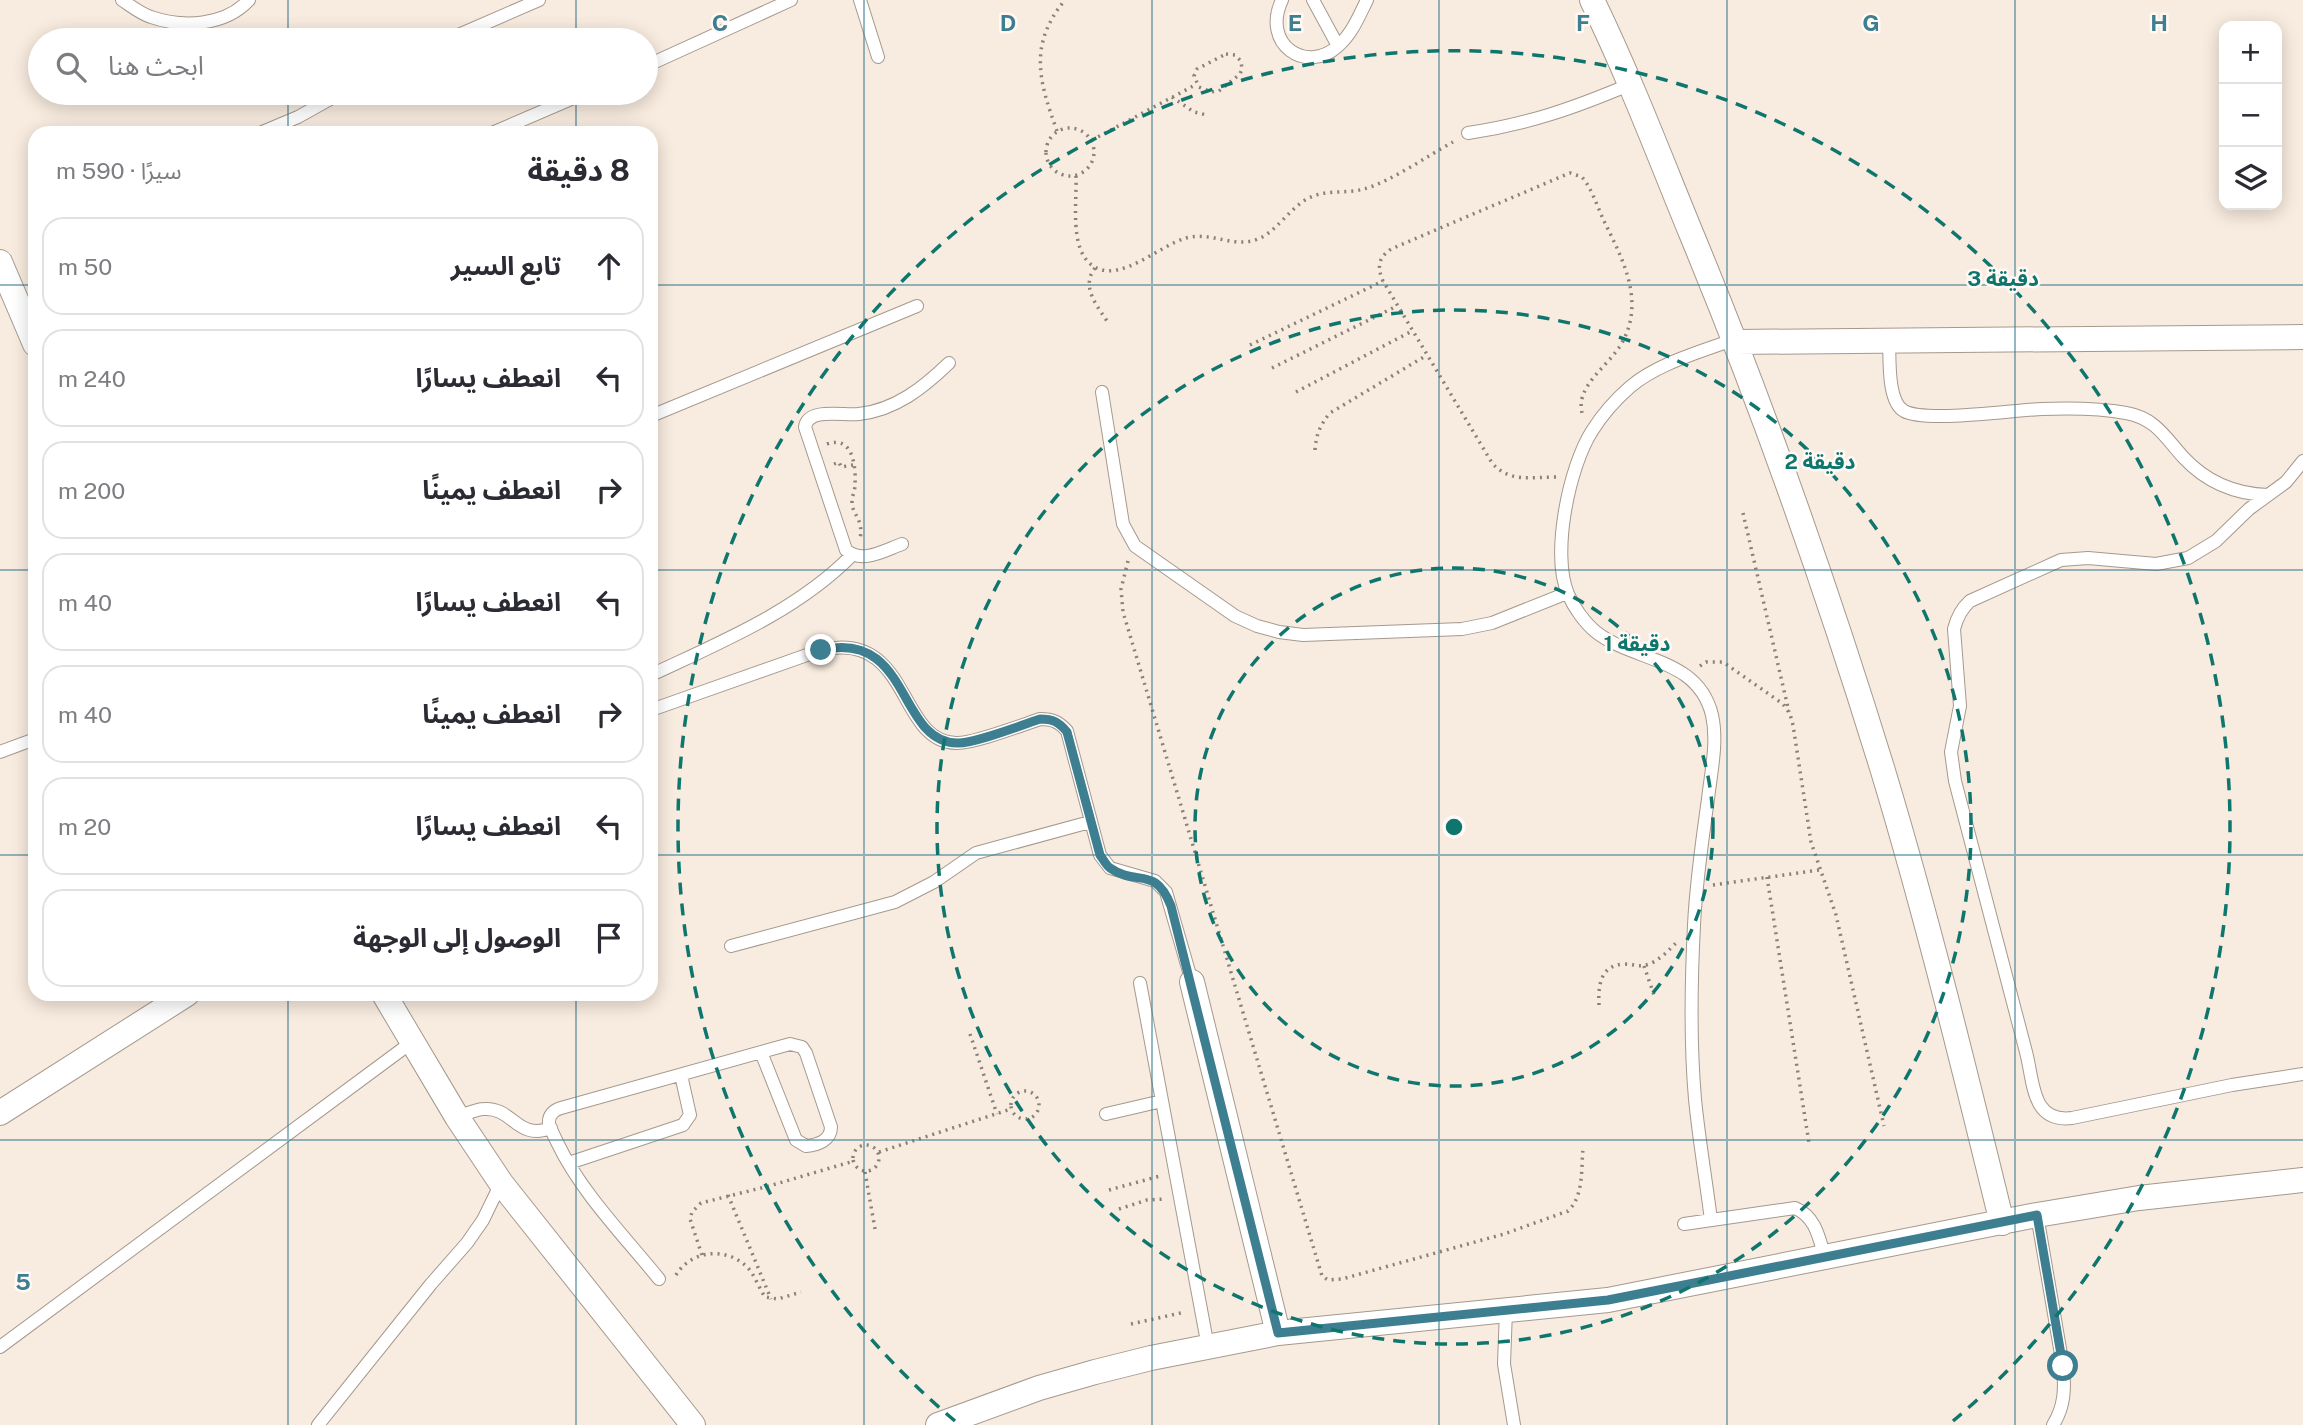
<!DOCTYPE html>
<html lang="ar">
<meta charset="utf-8">
<style>
body{margin:0;font-family:"Public Sans","Noto Sans Arabic",sans-serif;background:#f2f2f3;color:#2b2b33;direction:rtl}
.controls{position:absolute;right:21px;top:21px;display:grid;overflow:hidden;border-radius:14px;box-shadow:0 4px 18px #0003}
.controls button{width:63px;height:63px;display:grid;place-items:center;padding:0;border:0;border-bottom:2px solid #e1e1e2;background:#fff;color:#2b2b33;font:35px sans-serif}
.stop{position:absolute;width:21px;height:21px;margin:-16px;border:5px solid #3d7e90;border-radius:50%;background:#fff}
.stop.end{background:#3d7e90;border-color:#fff;box-shadow:0 2px 7px #0008}
.list{margin:0;padding:0;list-style:none}
h2{display:flex;justify-content:space-between;align-items:center;height:91px;margin:0;padding:0 28px;font-size:30px}
h2 small{font-size:23px;font-weight:400;color:#7c7c81}
.list li{display:grid;grid-template-columns:46px 1fr auto;gap:21px;align-items:center;box-sizing:border-box;height:98px;margin:0 14px 14px;padding:0 14px;border:2px solid #e1e1e2;border-radius:21px}
.list b{display:block;font-size:26px;white-space:nowrap}
.list em{font-size:23px;font-style:normal;color:#7c7c81}
.icon{flex:none;width:38px;height:38px;fill:none;stroke:currentColor;stroke-width:2;stroke-linecap:round;stroke-linejoin:round}
.map{position:relative;flex:none;width:2303px;height:1425px;overflow:hidden;direction:ltr}
.search{position:absolute;background:#fff;box-shadow:0 4px 18px #0003;left:28px;top:28px;width:630px;height:77px;display:flex;align-items:center;gap:18px;box-sizing:border-box;padding:0 24px;border-radius:38px;color:#7c7c81;font-size:26px}
.panel{position:absolute;background:#fff;box-shadow:0 4px 18px #0003;left:28px;top:126px;width:630px;height:875px;border-radius:21px;direction:rtl}
.map>svg:first-child{display:block}
.lines{fill:none;stroke-linecap:round;stroke-linejoin:round}
.service-casing{stroke:#a5998d;stroke-width:14}
.minor-casing{stroke:#a5998d;stroke-width:26}
.path{stroke:#898078;stroke-width:3.5;stroke-dasharray:2 5;stroke-linecap:butt}
.service{stroke:#fff;stroke-width:12}
.minor{stroke:#fff;stroke-width:24}
.route{stroke:#3d7e90;stroke-width:9}
.grid{fill:none;stroke:#3d7e90;stroke-width:2;stroke-opacity:0.55}
.ring{fill:none;stroke:#0f766e;stroke-width:3.5;stroke-dasharray:12 9}
.grid-label{font-size:23px;text-anchor:middle;font-weight:bold;fill:#3d7e90;stroke:#fff9f5;stroke-width:5;stroke-linejoin:round;paint-order:stroke}
.centre{fill:#0f766e;stroke:#fff9f5;stroke-width:3.5}
.ring-label{font-size:21px;text-anchor:middle;font-weight:bold;fill:#0f766e;stroke:#fff9f5;stroke-width:5;stroke-linejoin:round;paint-order:stroke}
</style>
<div class="map">
<svg width="2303" height="1425" viewBox="0 0 2303 1425">
<rect width="100%" height="100%" fill="#f8ebdf"/>
<g class="lines">
<!-- service casing -->
<g class="service-casing">
<path id="service" d="M 122,0 C 131,6 141,14 151,17 C 183,28 225,26 249,0
M 860,0 L 878,57
M 1282,0 C 1261,44 1306,75 1338,46 C 1352,34 1359,16 1367,0
M 1313,0 L 1338,46
M 447,40 L 539,0
M 646,66 L 791,0
M 260,133 L 298,117 L 341,93
M 492,133 L 585,93
M 1468,133 C 1529,124 1574,108 1631,84
M 1889,341 C 1890,359 1887,401 1904,411 C 1926,423 2013,410 2042,409 C 2069,408 2099,408 2126,413 C 2155,418 2165,437 2183,457 C 2206,482 2234,494 2268,495
M 1102,392 L 1123,524 L 1135,546 L 1235,616 L 1257,626 L 1279,632 L 1303,635 L 1462,629 L 1492,623 L 1567,593
M 651,416 L 917,306
M 2303,461 L 2286,482 L 2249,509 L 2216,541 L 2188,558 L 2156,564 L 2088,558 L 2061,560 L 1970,601 C 1961,609 1957,617 1954,629 L 1960,706 L 1951,752 L 1955,781 L 2026,1052 C 2034,1082 2031,1123 2072,1118 L 2232,1085 L 2303,1074
M 902,544 C 883,551 862,564 846,550 L 805,427 C 808,407 844,416 859,414 C 896,410 924,387 949,363
M 651,675 C 721,642 797,611 852,555
M 651,710 L 821,650 C 911,629 897,742 956,743 C 973,744 1022,725 1040,719 C 1053,719 1059,722 1067,731 L 1100,855 L 1110,868 L 1155,881 L 1166,892 L 1192,982
M 0,752 L 35,739
M 731,946 L 895,902 L 934,882 L 976,853 L 1090,822
M 1140,983 L 1208,1347
M 1106,1114 L 1162,1101
M 457,1117 C 466,1114 476,1109 484,1109 C 513,1107 517,1141 551,1128
M 569,1163 L 683,1125 L 690,1115 L 681,1075
M 2037,1215 L 2063,1366 C 2065,1388 2065,1406 2053,1425
M 1711,1220 C 1706,1180 1699,1140 1695,1099 C 1690,1042 1691,983 1694,925 C 1696,883 1702,841 1708,799 C 1711,772 1718,742 1712,715 C 1698,657 1634,662 1596,632 C 1585,623 1574,608 1568,594 C 1551,554 1569,467 1592,431 C 1602,415 1615,400 1630,387 C 1658,363 1701,352 1735,339
M 1684,1224 L 1795,1208 C 1816,1217 1819,1238 1825,1258
M 659,1279 C 625,1237 581,1192 558,1144 C 555,1138 551,1130 549,1124 C 548,1115 554,1110 561,1108 L 790,1044 L 802,1047 L 806,1053 L 831,1127 C 831,1140 818,1145 806,1146 L 796,1140 L 761,1052
M 1506,1310 L 1504,1364 L 1514,1425
M 0,1347 L 412,1042
M 318,1425 L 431,1284 L 467,1243 L 483,1220 L 501,1183"/>
</g>
<!-- minor casing -->
<g class="minor-casing">
<path id="minor" d="M 1592,0 C 1629,76 1659,155 1691,233 C 1764,409 1827,589 1883,771 C 1928,920 1965,1072 2002,1223
M 0,262 L 35,344
M 1736,342 L 2303,337
M 1192,982 L 1278,1333
M 384,994 L 457,1117 L 501,1183 L 693,1425
M 0,1113 L 187,994
M 938,1425 L 1039,1388 L 1095,1372 L 1151,1358 L 1278,1333 L 1608,1300 L 2037,1215 L 2139,1198 L 2303,1180"/>
</g>
<!-- path -->
<path class="path" d="M 1226,54 L 1235,55 L 1241,61 L 1242,69 L 1240,74 L 1219,91 L 1211,92 L 1199,87 L 1194,76 L 1197,69 Z
M 1172,97 L 1194,112 L 1207,115
M1046 152a24 24 0 1 1 48 0a24 24 0 1 1-48 0Z
M 1057,131 C 1039,81 1028,45 1065,0
M 1092,140 L 1197,84
M 1076,176 C 1077,203 1069,250 1093,266 C 1120,284 1160,245 1186,238 C 1211,231 1234,249 1258,239 C 1276,232 1289,209 1307,199 C 1324,189 1346,194 1364,189 C 1392,181 1427,156 1453,142
M 1095,268 C 1080,287 1098,307 1109,324
M 1250,345 L 1383,281
M 1272,368 L 1397,306
M 1296,392 L 1412,331
M 827,444 C 853,435 856,466 855,485 C 855,491 852,496 852,502 C 852,515 864,519 860,539
M 1315,450 C 1316,435 1320,425 1330,413 L 1427,355
M 834,464 L 839,462 L 841,467 L 853,465
M 1556,477 C 1531,477 1510,483 1492,463 L 1383,281 C 1377,267 1378,258 1391,249 L 1565,175 L 1570,173 L 1582,177 C 1592,189 1597,206 1604,221 C 1622,258 1644,298 1624,339 C 1612,365 1572,386 1583,416
M 1743,513 L 1789,712
M 1128,561 L 1121,589 L 1123,612 L 1322,1276 L 1328,1280 L 1342,1279 L 1504,1234 L 1568,1211 C 1584,1196 1581,1169 1583,1149
M 1700,666 L 1706,662 L 1723,662 L 1783,704 L 1790,714 L 1793,725 L 1811,842 L 1836,915 L 1884,1126
M 1767,877 L 1809,1143
M 1713,885 L 1819,870
M 1644,966 L 1654,995
M 1599,1005 C 1598,986 1600,965 1624,964 C 1632,964 1639,967 1646,965 C 1658,962 1669,950 1677,942
M 970,1034 L 997,1114
M1011 1105a14 14 0 1 1 28 0a14 14 0 1 1-28 0Z
M853 1158a13 13 0 1 1 26 0a13 13 0 1 1-26 0Z
M 879,1152 L 1011,1109
M 865,1172 L 875,1229
M 1109,1190 L 1160,1176
M 728,1195 L 771,1299
M 1119,1209 L 1147,1200 L 1164,1199
M 702,1255 L 690,1219 L 692,1212 L 701,1203 L 769,1186 L 854,1161
M 676,1275 C 691,1250 727,1246 748,1268 C 755,1276 759,1288 765,1297 L 778,1299 L 801,1292
M 1131,1324 L 1185,1312"/>
<!-- service -->
<use href="#service" class="service"/>
<!-- minor -->
<use href="#minor" class="minor"/>
</g>
<g class="lines">
<!-- route -->
<path class="route" d="M 821,650 C 911,629 897,742 957,743 C 973,744 1022,725 1040,719 C 1053,719 1059,722 1067,732 L 1100,855 C 1103,859 1106,865 1110,868 C 1137,887 1155,865 1171,906 L 1278,1333 L 1608,1300 L 2037,1215 L 2063,1366"/>
</g>
<!-- grid -->
<path class="grid" d="M 288,0 L 288,40M 576,0 L 576,40M 864,0 L 864,1425M 1152,0 L 1152,1425M 1439,0 L 1439,1425M 1727,0 L 1727,1425M 2015,0 L 2015,1425M 288,93 L 288,133M 576,93 L 576,133M 0,285 L 35,285M 651,285 L 2303,285M 0,570 L 35,570M 651,570 L 2303,570M 0,855 L 35,855M 651,855 L 2303,855M 288,994 L 288,1425M 576,994 L 576,1425M 0,1140 L 2303,1140"/>
<!-- distance rings -->
<g class="ring">
<circle cx="1454" cy="827" r="259"/>
<circle cx="1454" cy="827" r="517"/>
<path d="M955 1421A776 776 0 1 1 1953 1421"/>
</g>
<g class="grid-label">
<text x="720" y="31">C</text>
<text x="1008" y="31">D</text>
<text x="1295" y="31">E</text>
<text x="1583" y="31">F</text>
<text x="1871" y="31">G</text>
<text x="2159" y="31">H</text>
<text x="23" y="1290">5</text>
</g>
<circle cx="1454" cy="827" r="10" class="centre"/>
<g class="ring-label">
<text x="2003" y="286">3 دقيقة</text>
<text x="1820" y="469">2 دقيقة</text>
<text x="1637" y="651">1 دقيقة</text>
</g>
</svg>
<div class="controls">
<button>+</button>
<button>−</button>
<button><svg class="icon" aria-label="layers" viewBox="0 0 24 24"><path d="M12 4l9 5-9 5-9-5zM3 14l9 5 9-5"/></svg></button>
</div>
<div class="stop" style="left:2063px;top:1366px"></div>
<div class="stop end" style="left:821px;top:650px"></div>
<div class="search"><svg class="icon" aria-label="search" viewBox="0 0 24 24"><circle cx="10" cy="10" r="6"/><path d="M15 15l6 6"/></svg>ابحث هنا</div>
<section class="panel">
<h2>8 دقيقة<small>سيرًا · 590 m</small></h2>
<ul class="list">
<li><svg class="icon" aria-label="ahead" viewBox="0 0 24 24"><path d="M12 20V5M6 11l6-6 6 6"/></svg><div><b>تابع السير</b></div><em>50 m</em></li>
<li><svg class="icon" aria-label="left" viewBox="0 0 24 24"><path d="M17 20v-9H6M10 6l-5 5 5 5"/></svg><div><b>انعطف يسارًا</b></div><em>240 m</em></li>
<li><svg class="icon" aria-label="right" viewBox="0 0 24 24"><path d="M7 20v-9h11M14 6l5 5-5 5"/></svg><div><b>انعطف يمينًا</b></div><em>200 m</em></li>
<li><svg class="icon" aria-label="left" viewBox="0 0 24 24"><path d="M17 20v-9H6M10 6l-5 5 5 5"/></svg><div><b>انعطف يسارًا</b></div><em>40 m</em></li>
<li><svg class="icon" aria-label="right" viewBox="0 0 24 24"><path d="M7 20v-9h11M14 6l5 5-5 5"/></svg><div><b>انعطف يمينًا</b></div><em>40 m</em></li>
<li><svg class="icon" aria-label="left" viewBox="0 0 24 24"><path d="M17 20v-9H6M10 6l-5 5 5 5"/></svg><div><b>انعطف يسارًا</b></div><em>20 m</em></li>
<li><svg class="icon" aria-label="arrive" viewBox="0 0 24 24"><path d="M6 21V4h12l-3 4 3 4H6"/></svg><div><b>الوصول إلى الوجهة</b></div></li>
</ul>
</section>
</div>
